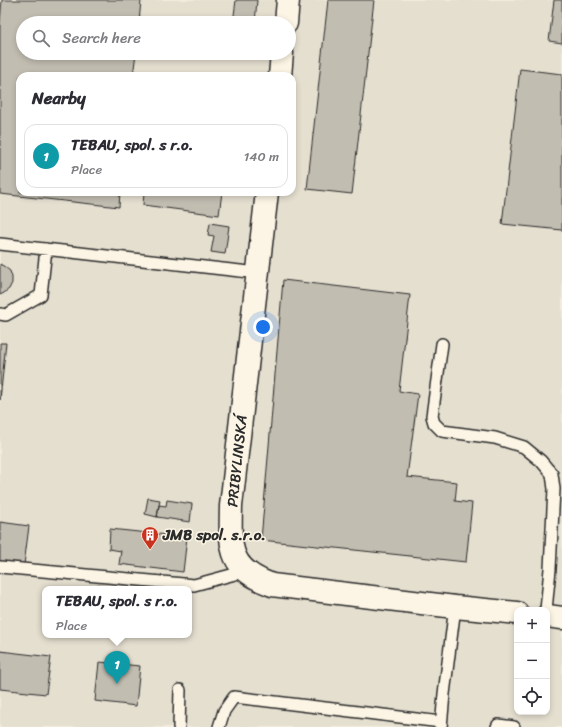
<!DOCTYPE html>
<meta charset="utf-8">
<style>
body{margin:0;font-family:Sriracha,sans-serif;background:#f2f2f3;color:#2b2b33}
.controls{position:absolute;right:12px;bottom:12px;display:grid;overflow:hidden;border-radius:8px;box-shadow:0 2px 6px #0003}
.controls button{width:36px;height:36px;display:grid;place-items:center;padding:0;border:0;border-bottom:1px solid #e1e1e2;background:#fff;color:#2b2b33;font:20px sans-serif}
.you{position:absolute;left:263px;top:327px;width:14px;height:14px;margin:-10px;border:3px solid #fff;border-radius:50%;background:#1a73e8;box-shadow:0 0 0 6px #1a73e833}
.badge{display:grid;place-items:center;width:26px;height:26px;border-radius:50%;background:#1a73e8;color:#fff;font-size:13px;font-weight:700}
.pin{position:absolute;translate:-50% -33px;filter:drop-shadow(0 1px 2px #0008)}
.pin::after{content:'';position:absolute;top:21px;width:14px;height:12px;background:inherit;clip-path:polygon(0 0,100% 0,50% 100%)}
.popup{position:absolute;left:42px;top:586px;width:150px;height:52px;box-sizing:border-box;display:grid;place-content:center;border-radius:8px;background:#fff;filter:drop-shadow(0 1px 3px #0005);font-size:13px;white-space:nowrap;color:#7c7c81}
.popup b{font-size:15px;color:#2b2b33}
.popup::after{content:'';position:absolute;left:50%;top:100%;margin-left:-8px;border:8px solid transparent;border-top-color:#fff}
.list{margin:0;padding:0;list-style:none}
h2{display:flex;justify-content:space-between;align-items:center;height:52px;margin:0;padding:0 16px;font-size:17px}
h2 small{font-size:13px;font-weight:400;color:#7c7c81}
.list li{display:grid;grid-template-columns:26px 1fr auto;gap:12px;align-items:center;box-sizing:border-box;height:64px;margin:0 8px 8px;padding:0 8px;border:1px solid #e1e1e2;border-radius:12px}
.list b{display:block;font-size:15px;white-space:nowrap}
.list p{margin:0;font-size:13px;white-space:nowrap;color:#7c7c81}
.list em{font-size:13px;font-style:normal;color:#7c7c81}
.icon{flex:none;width:22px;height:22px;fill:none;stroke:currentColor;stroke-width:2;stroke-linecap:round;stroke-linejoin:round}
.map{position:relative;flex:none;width:562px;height:727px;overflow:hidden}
.search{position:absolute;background:#fff;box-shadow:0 2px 6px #0003;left:16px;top:16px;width:280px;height:44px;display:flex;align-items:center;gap:10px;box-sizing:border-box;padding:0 14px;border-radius:22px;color:#7c7c81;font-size:15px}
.panel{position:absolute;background:#fff;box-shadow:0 2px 6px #0003;left:16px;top:72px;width:280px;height:124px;border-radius:12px}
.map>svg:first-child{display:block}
.built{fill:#e5dfd0;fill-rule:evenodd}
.building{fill:#c2bdb1;stroke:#2b2b2b}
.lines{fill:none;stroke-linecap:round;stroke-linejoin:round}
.lane-casing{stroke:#2b2b2b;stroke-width:14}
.street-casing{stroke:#2b2b2b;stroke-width:25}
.lane{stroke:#fcf5e5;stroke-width:11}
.street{stroke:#fcf5e5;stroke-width:22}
.labels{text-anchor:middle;stroke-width:3;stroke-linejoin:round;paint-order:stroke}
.street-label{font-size:15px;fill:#2b2b2b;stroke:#fcf5e5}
.poi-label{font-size:15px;font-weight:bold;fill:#2b2b2b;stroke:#fcf5e5;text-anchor:start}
</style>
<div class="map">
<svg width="562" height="727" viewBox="0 0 562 727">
<rect width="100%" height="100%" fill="#f4edde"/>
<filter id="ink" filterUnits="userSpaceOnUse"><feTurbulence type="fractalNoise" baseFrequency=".025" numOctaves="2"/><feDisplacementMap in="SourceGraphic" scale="8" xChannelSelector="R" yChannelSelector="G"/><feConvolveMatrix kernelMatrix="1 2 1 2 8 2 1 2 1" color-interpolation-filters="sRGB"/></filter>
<g filter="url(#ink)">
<!-- built -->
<path class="built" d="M 0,0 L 562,0 L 562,727 L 0,727 ZM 23,23 L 289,23 L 289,53 L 23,53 ZM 20,76 L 292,76 L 292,192 L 20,192 ZM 45,589 L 189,589 L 189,635 L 45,635 ZM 517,610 L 547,610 L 547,712 L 517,712 Z"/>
<!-- building -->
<path class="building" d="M 2,0 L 141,0 L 139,23 L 23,23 L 23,53 L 136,53 L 133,76 L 20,76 L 20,192 L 120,192 L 119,207 L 0,194 L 0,23 Z
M 236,0 L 257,0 L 255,23 L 233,23 Z
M 328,0 L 374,0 L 352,194 L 307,189 Z
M 554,0 L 562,0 L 562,43 L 549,41 Z
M 520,69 L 562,74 L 562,230 L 502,224 Z
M 144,192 L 222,192 L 219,215 L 143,205 Z
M 210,223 L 229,226 L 225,254 L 211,252 L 214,236 L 208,235 Z
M 0,264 L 5,267 L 10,271 L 12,277 L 12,283 L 9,289 L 4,293 L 0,295 Z
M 283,280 L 410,295 L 399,391 L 418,394 L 407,477 L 457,482 L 455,501 L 472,503 L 466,562 L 261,540 Z
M 0,343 L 6,343 L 0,400 Z
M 148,498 L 160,500 L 157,517 L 145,514 Z
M 167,500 L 192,504 L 190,522 L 157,517 L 159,505 L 166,506 Z
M 0,522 L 29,526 L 24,565 L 0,562 Z
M 110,529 L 187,537 L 183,572 L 119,564 L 121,551 L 109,549 Z
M 0,651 L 51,657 L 46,694 L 0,689 Z
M 99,662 L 140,666 L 136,706 L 95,701 Z"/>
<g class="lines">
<!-- lane casing -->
<g class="lane-casing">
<path id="lane" d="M 0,244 L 258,273
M 0,314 L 6,315 L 41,295 L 46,249
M 442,344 L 432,416 L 434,423 L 442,431 L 495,438 L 524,447 L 541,461 L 552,474 L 554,489 L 550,569 L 546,610
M 0,567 L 194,585 L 246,571
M 179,727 L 180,690
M 219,727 L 224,711 L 234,697 L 441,722
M 441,727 L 444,694 L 455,607
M 497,727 L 498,725 L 514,727"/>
</g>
<!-- street casing -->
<g class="street-casing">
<path id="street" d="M 286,23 L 288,0
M 280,76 L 282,53
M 267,192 L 231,506 C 230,548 228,569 272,585 L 455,607 L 517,613
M 547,616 L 562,618"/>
</g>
<!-- lane -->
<use href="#lane" class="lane"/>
<!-- street -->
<use href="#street" class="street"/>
</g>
</g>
<!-- icons -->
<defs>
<g id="building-pin" transform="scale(0.9)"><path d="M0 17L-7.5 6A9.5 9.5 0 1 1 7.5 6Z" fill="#c8321e" stroke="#fcf5e5"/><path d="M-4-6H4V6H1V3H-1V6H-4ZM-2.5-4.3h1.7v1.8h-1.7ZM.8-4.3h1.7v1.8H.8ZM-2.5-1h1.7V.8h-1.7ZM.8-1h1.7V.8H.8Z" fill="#fff"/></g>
</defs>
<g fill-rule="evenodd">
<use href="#building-pin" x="150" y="535"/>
</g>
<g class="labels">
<!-- street labels -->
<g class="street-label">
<text transform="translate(237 461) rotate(-84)" y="5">PRIBYLINSKÁ</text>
</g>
<!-- poi labels -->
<g class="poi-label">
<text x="163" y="540">JMB spol. s.r.o.</text>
</g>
</g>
</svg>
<div class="controls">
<button>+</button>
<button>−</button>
<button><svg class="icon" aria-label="locate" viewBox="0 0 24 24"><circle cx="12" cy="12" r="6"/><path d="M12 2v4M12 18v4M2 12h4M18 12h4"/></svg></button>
</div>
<div class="you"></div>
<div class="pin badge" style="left:117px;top:684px;background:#0f9aa8">1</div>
<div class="popup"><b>TEBAU, spol. s r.o.</b>Place</div>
<div class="search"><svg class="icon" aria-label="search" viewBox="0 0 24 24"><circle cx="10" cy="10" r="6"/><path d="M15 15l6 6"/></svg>Search here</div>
<section class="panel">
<h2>Nearby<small></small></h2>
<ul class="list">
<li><span class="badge" style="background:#0f9aa8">1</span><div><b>TEBAU, spol. s r.o.</b><p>Place</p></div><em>140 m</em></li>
</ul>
</section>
</div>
